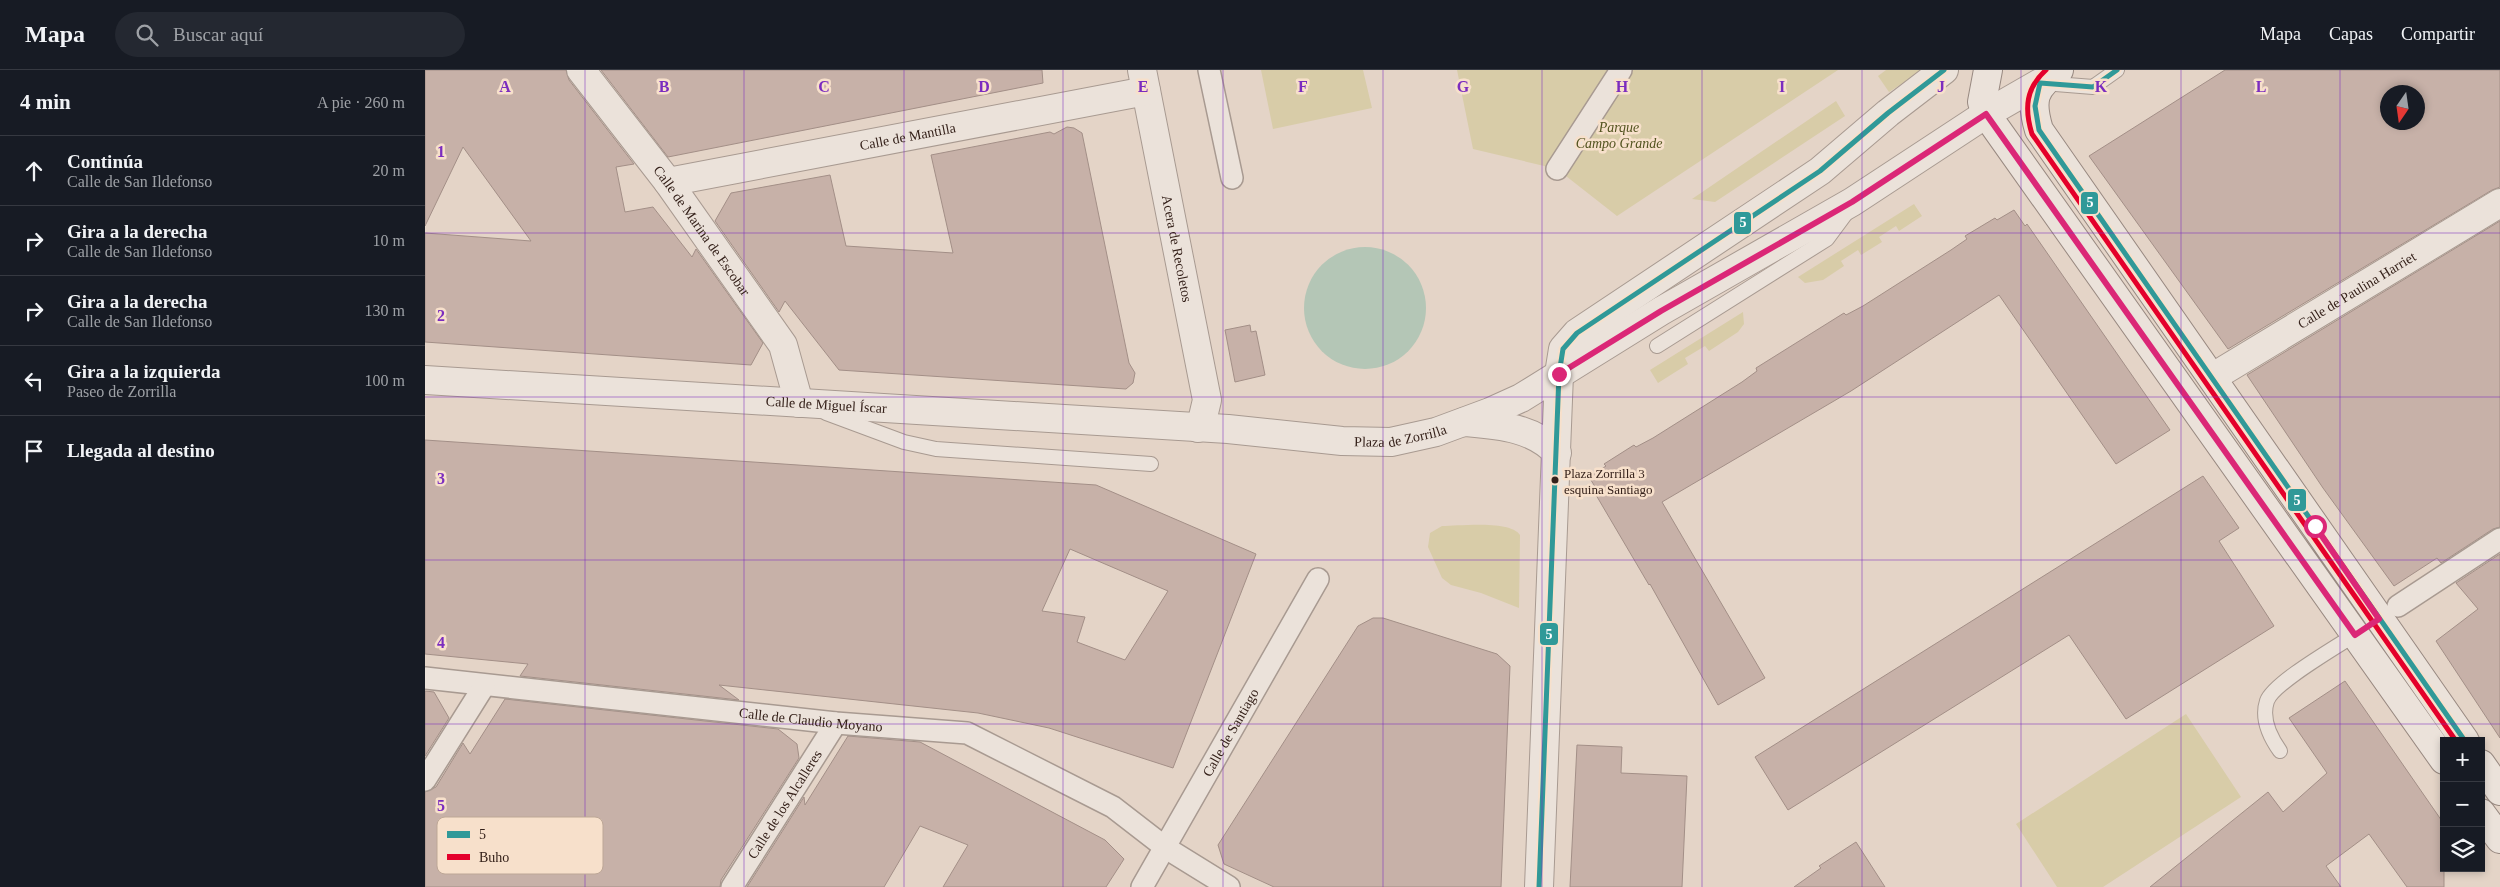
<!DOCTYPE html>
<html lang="es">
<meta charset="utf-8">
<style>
body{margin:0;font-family:"Times New Roman",serif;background:#242831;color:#f1f3f6}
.controls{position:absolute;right:15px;bottom:15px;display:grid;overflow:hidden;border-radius:0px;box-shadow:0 2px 8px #0003}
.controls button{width:45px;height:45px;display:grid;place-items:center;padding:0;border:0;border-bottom:1px solid #363941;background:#171b24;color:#f1f3f6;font:25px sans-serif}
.compass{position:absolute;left:1955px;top:15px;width:45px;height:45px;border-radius:50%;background:#171b24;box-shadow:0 2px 8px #0003;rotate:193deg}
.stop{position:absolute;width:15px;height:15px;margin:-11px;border:4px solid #db2777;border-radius:50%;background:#fff}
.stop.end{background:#db2777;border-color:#fff;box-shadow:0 1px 5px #0008}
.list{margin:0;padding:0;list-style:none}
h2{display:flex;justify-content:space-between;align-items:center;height:65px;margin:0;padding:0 20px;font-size:21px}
h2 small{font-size:16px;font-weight:400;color:#9ea1a6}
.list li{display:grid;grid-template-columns:32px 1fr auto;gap:15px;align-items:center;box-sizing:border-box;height:70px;padding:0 20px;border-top:1px solid #363941}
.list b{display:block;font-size:19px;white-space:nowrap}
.list p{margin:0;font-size:16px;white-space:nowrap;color:#9ea1a6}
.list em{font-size:16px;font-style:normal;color:#9ea1a6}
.icon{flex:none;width:28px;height:28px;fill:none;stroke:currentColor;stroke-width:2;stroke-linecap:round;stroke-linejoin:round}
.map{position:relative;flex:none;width:2075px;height:817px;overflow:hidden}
header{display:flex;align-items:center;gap:30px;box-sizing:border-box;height:70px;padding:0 25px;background:#171b24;border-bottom:1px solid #363941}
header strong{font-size:24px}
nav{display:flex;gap:28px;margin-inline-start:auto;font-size:18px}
.search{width:350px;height:45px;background:#242831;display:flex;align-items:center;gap:12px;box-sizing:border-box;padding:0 18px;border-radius:28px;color:#9ea1a6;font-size:19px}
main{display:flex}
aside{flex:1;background:#171b24}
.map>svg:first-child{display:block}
.green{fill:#d8cca8}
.water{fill:#b4c6b6}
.building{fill:#c7b1a8;stroke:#a38f87;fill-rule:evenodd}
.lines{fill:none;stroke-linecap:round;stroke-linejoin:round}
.service-casing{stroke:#a89a91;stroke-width:16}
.pedestrian-casing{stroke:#a89a91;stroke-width:24}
.minor-casing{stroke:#a89a91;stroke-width:30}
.tertiary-casing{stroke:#a89a91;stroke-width:30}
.secondary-casing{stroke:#988981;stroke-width:30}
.service{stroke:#ebe2da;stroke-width:14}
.pedestrian{stroke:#ebe2da;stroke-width:21}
.minor{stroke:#ebe2da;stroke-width:28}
.tertiary{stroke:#ebe2da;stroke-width:28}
.secondary{stroke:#ebe2da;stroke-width:28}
.bus-1-casing{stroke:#f7e0cb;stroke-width:9}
.bus-2-casing{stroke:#f7e0cb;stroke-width:9}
.bus-1{stroke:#309998;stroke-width:5}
.bus-2{stroke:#e4002b;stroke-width:5}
.route{stroke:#db2777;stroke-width:6}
.grid{fill:none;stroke:#7b2cbf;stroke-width:1;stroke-opacity:0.55}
.bus-dot{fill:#35211a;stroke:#f7e0cb;stroke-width:2}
.labels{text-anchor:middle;stroke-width:5;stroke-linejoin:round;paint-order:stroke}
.bus-label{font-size:13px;fill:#35211a;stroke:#f7e0cb;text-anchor:start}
.park-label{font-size:14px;font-style:italic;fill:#52531f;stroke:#f7e0cb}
.street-label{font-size:14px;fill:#35211a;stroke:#f7e0cb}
.key{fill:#f7e0cb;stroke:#bda796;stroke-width:1}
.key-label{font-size:14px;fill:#35211a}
.grid-label{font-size:16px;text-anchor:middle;font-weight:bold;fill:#7b2cbf;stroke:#f7e0cb;stroke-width:5;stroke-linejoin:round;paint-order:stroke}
.line-badge{stroke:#f7e0cb;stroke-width:2}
.badge-label{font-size:14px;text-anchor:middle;font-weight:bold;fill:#fff}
</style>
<header>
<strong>Mapa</strong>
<div class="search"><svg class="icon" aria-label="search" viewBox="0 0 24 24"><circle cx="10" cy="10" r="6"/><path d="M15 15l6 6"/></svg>Buscar aquí</div>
<nav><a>Mapa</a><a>Capas</a><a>Compartir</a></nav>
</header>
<main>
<aside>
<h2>4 min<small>A pie · 260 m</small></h2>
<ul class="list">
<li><svg class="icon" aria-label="ahead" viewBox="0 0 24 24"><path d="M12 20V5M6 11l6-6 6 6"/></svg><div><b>Continúa</b><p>Calle de San Ildefonso</p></div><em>20 m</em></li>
<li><svg class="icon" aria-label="right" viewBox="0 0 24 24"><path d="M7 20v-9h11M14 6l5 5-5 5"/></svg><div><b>Gira a la derecha</b><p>Calle de San Ildefonso</p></div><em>10 m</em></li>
<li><svg class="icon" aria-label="right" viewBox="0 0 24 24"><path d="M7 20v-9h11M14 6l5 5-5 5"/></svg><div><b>Gira a la derecha</b><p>Calle de San Ildefonso</p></div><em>130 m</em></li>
<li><svg class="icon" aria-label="left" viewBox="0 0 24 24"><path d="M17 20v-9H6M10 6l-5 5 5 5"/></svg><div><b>Gira a la izquierda</b><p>Paseo de Zorrilla</p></div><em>100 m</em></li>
<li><svg class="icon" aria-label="arrive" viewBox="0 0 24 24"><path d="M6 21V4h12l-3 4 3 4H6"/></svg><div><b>Llegada al destino</b></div></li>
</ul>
</aside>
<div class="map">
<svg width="2075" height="817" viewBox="0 0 2075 817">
<rect width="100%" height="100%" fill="#e4d4c7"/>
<!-- green -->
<path class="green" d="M 836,0 L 938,0 L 947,38 L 848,59 Z
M 1032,0 L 1413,0 L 1192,146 L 1132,99 L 1048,79 Z
M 1461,0 L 1498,0 L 1464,22 L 1453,6 Z
M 1411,31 L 1420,46 L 1290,132 L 1267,129 Z
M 1489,134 L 1497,146 L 1474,161 L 1471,156 L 1454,167 L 1457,172 L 1436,185 L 1433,180 L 1416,191 L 1419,196 L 1398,210 L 1380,213 L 1373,207 Z
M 1318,242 L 1319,254 L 1313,262 L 1284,281 L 1280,276 L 1260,288 L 1263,294 L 1233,313 L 1225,300 Z
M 1017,456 C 1035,456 1085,450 1095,465 L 1094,538 L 1056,523 L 1026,515 L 1017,508 L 1003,477 L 1005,463 Z
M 1761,644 L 1816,727 L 1678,817 L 1632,817 L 1591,754 Z"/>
<!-- water -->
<path class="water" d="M879 238a61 61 0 1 1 122 0a61 61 0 1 1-122 0Z"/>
<!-- building -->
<path class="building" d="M 0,0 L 141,0 L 144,10 L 209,94 L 191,97 L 200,142 L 228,137 L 267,187 L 271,179 L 338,273 L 326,295 L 0,272 L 0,163 L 106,171 L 38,77 L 0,156 Z
M 176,0 L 617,0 L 618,13 L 243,87 Z
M 1800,0 L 2075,0 L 2075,117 L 2067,120 L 1803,279 L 1664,86 ZM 1962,22 L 1992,22 L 1992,52 L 1962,52 Z
M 642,57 L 649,58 L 657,63 L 704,293 L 710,303 L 708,313 L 701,319 L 414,300 L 360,231 L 354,242 L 290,151 L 306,123 L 405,105 L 421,176 L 528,183 L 506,85 L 625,62 L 629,64 Z
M 1589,140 L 1600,156 L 1602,154 L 1745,360 L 1691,394 L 1574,225 L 1426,321 L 1237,432 L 1340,608 L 1293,635 L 1225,514 L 1224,515 L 1171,425 L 1174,423 L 1164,407 L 1181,396 L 1179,394 L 1209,375 L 1211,377 L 1228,368 L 1317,312 L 1332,301 L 1331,298 L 1419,243 L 1421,245 L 1438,236 L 1526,180 L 1542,169 L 1540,166 L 1570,148 L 1572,150 Z
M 2075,151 L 2075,457 L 2068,459 L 2016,493 L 2012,488 L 1969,516 L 1898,418 L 1822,305 Z
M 825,255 L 826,262 L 831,261 L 840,305 L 810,312 L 800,260 Z
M 0,370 L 671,415 L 831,484 L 748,698 L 624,658 L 553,643 L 294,615 L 314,630 L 95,606 L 103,594 L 0,584 ZM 645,479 L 743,521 L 700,590 L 652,572 L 660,547 L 617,541 Z
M 1778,406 L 1814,458 L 1794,471 L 1849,556 L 1701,649 L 1644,565 L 1363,740 L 1330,687 Z
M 2075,484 L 2075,668 L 2011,571 L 2053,539 L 2031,513 Z
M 948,548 L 958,548 L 1072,584 L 1085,596 L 1076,817 L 849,817 L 799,794 L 793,775 L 933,556 Z
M 1920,611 L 2019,754 L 2019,817 L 1982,817 L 1944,764 L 1901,796 L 1916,817 L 1725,817 L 1843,722 L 1858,742 L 1902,703 L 1864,648 Z
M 0,621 L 9,622 L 24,648 L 0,686 Z
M 80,629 L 353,659 L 372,674 L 374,688 L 296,810 L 295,817 L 0,817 L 0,722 L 11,717 L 38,673 L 45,684 Z
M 423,666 L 495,672 L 680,770 L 699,789 L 681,817 L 518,817 L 543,775 L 495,756 L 459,817 L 322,817 L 379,727 L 380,735 Z
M 1152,675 L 1197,677 L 1196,703 L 1262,706 L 1257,817 L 1145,817 Z
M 1431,772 L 1460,817 L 1369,817 L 1396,798 L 1394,796 Z"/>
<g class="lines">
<!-- service casing -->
<g class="service-casing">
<path id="service" d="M 1618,13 L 1668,17 L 1692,0
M 1232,276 L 1402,169 L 1422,142
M 401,343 L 479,372 L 511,379 L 726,394
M 1855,681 C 1845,667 1836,649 1842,631 C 1849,612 1915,575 1934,562"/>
</g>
<!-- pedestrian casing -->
<g class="pedestrian-casing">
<g id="pedestrian">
<path d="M 784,0 L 807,108"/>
<path d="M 1132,99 L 1196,0"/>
<path d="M 1973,536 L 2075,469"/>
<path id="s1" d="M 0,608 L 411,653 L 542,663 L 688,737 L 741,778 L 804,817"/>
<path d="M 0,710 L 59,616"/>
<path id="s2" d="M 307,817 L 411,653"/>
<path id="s3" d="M 717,817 L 893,509"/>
</g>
</g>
<!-- minor casing -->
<g class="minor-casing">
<g id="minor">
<path id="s4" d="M 156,0 L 243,112 L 358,275 L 374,333"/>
<path id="s5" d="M 717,0 L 782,330 L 778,347 L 773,358"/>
<path id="s6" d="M 243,112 L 721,21"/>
<path id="s7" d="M 1788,307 L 2075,133"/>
<path d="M 1039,352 C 1073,355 1108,357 1132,383"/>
<path d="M 1114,817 L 1134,304 L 1138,279 L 1152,263 L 1395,101 L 1463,43 L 1519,0"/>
</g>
</g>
<!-- tertiary casing -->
<g class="tertiary-casing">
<g id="tertiary">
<path id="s8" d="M 0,310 L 803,359 L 917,371 L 966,372 L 1011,362 L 1065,342 L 1096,328 L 1236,241 L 1427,132 L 1561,44 L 1615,13"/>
</g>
</g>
<!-- secondary casing -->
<g class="secondary-casing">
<path id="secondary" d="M 1563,0 L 1557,32 L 1561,44 L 2019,690
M 1634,0 C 1608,18 1605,30 1614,60 L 2040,671
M 2056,694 L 2075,721
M 2056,743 L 2075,769"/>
</g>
<!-- service -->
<use href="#service" class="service"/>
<!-- pedestrian -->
<use href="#pedestrian" class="pedestrian"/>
<!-- minor -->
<use href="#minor" class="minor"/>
<!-- tertiary -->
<use href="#tertiary" class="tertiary"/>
<!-- secondary -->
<use href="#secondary" class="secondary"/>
<!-- bus-1 casing -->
<g class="bus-1-casing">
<path id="bus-1" d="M 1692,0 L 1668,17 L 1615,13 L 1610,36 L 1614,60 L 2040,671
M 1114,817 L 1134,304 L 1138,279 L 1152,263 L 1395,101 L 1463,43 L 1519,0"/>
</g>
<!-- bus-2 casing -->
<g class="bus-2-casing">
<path id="bus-2" d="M 1621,0 C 1601,18 1599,38 1607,64 L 2031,671"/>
</g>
<!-- bus-1 -->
<use href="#bus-1" class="bus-1"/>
<!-- bus-2 -->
<use href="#bus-2" class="bus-2"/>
</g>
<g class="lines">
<!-- route -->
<path class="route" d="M 1134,304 L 1236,241 L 1427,132 L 1561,44 L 1930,565 L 1954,549 L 1890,456"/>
</g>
<!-- grid -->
<path class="grid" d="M 160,0 L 160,817M 319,0 L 319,817M 479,0 L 479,817M 638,0 L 638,817M 798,0 L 798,817M 958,0 L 958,817M 1117,0 L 1117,817M 1277,0 L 1277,817M 1437,0 L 1437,817M 1596,0 L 1596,817M 1756,0 L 1756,817M 1915,0 L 1915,817M 0,163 L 2075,163M 0,327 L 2075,327M 0,490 L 2075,490M 0,654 L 2075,654"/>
<!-- markers -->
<circle class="bus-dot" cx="1130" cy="410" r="4.5"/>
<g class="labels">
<!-- bus labels -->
<g class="bus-label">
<text x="1139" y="408">Plaza Zorrilla 3<tspan x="1139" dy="16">esquina Santiago</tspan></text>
</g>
<!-- park labels -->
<g class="park-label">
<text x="1194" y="62">Parque<tspan x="1194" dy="16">Campo Grande</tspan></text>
</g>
<!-- street labels -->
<g class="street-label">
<text dy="5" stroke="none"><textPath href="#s6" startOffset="244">Calle de Mantilla</textPath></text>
<text dy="5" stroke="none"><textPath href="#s4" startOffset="201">Calle de Marina de Escobar</textPath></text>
<text dy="5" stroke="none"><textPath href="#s5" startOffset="182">Acera de Recoletos</textPath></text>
<text dy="5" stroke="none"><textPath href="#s7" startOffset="168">Calle de Paulina Harriet</textPath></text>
<text dy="5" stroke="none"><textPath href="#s8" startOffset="402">Calle de Miguel Íscar</textPath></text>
<text dy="5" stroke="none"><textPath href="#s8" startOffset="978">Plaza de Zorrilla</textPath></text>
<text dy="5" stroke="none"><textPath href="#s1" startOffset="388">Calle de Claudio Moyano</textPath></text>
<text dy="5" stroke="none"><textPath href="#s3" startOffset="178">Calle de Santiago</textPath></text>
<text dy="5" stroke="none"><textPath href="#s2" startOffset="98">Calle de los Alcalleres</textPath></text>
</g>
</g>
<!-- legend -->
<rect x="12" y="747" width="166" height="57" rx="8" class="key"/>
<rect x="22" y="761" width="23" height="7" fill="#309998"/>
<rect x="22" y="784" width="23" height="6" fill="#e4002b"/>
<g class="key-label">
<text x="54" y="769">5</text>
<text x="54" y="792">Buho</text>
</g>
<g class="grid-label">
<text x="80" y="22">A</text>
<text x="239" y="22">B</text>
<text x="399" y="22">C</text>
<text x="559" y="22">D</text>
<text x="718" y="22">E</text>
<text x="878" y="22">F</text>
<text x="1038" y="22">G</text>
<text x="1197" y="22">H</text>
<text x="1357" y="22">I</text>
<text x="1516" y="22">J</text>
<text x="1676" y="22">K</text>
<text x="1836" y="22">L</text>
<text x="16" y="87">1</text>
<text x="16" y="251">2</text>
<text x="16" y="414">3</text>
<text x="16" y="578">4</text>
<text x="16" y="741">5</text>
</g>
<g class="line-badge">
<rect x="1655" y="121" width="19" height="24" rx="5" fill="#309998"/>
<rect x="1308" y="141" width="19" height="24" rx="5" fill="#309998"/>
<rect x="1862" y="418" width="20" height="24" rx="5" fill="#309998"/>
<rect x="1114" y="552" width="20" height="24" rx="5" fill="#309998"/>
</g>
<g class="badge-label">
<text x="1665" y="137">5</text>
<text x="1318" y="157">5</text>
<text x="1872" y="435">5</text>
<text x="1124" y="569">5</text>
</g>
</svg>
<div class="controls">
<button>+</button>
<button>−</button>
<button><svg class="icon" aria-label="layers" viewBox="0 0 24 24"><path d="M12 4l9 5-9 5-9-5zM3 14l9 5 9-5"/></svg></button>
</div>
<svg class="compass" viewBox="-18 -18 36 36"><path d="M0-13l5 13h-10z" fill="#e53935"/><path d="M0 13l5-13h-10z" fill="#9ea1a6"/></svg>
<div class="stop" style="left:1890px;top:456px"></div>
<div class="stop end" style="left:1134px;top:304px"></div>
</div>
</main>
